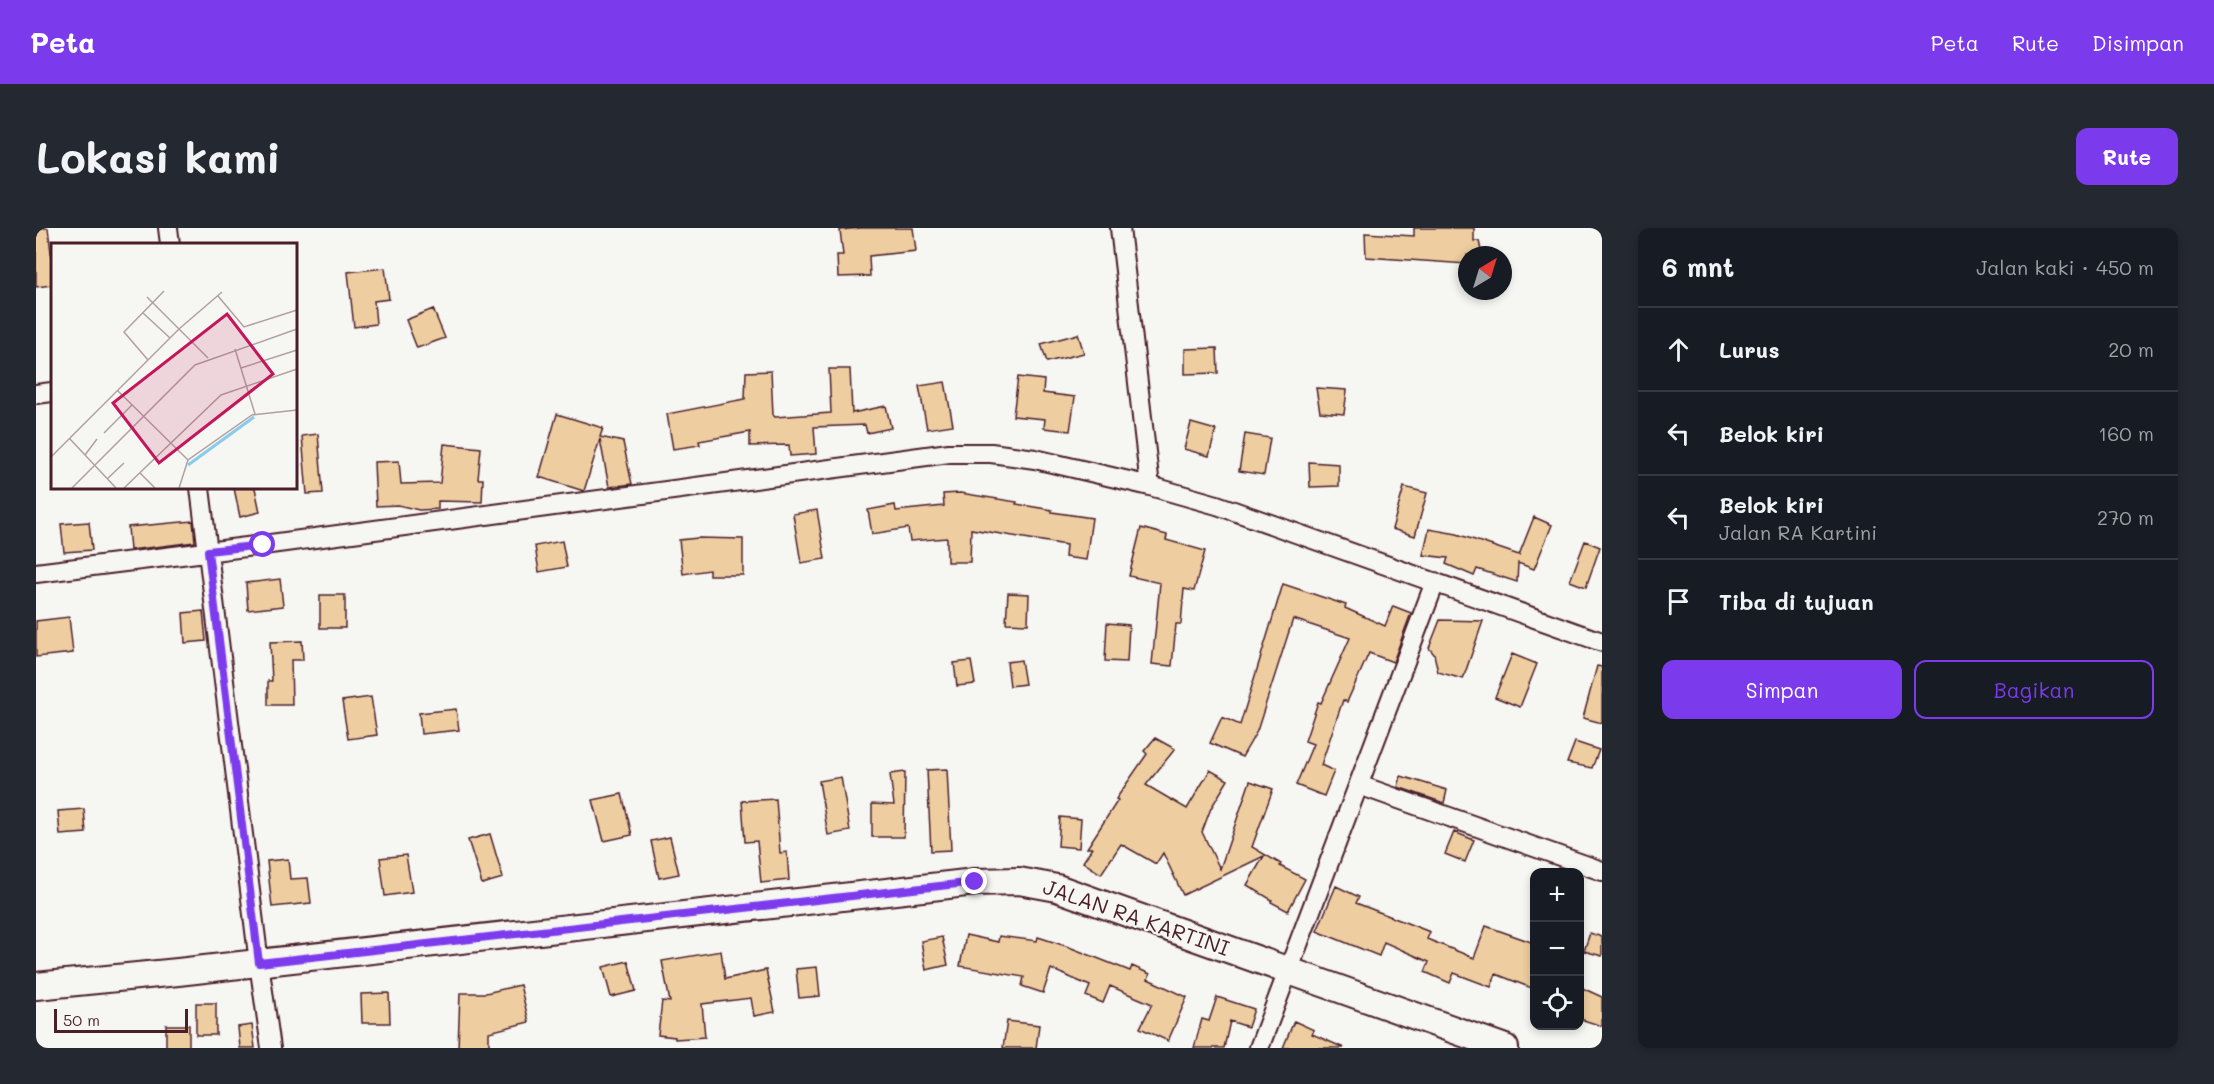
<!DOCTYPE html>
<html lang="id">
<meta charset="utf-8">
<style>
body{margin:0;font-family:Mali,sans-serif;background:#242831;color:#f1f3f6}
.controls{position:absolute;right:18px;bottom:18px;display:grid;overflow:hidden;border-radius:12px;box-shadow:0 3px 9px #0003}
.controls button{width:54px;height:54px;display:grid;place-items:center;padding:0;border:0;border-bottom:2px solid #363941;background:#171b24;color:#f1f3f6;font:30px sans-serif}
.compass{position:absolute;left:1422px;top:18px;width:54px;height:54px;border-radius:50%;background:#171b24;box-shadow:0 3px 9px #0003;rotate:38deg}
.scale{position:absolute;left:18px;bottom:15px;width:134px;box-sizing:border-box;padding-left:6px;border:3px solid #4a1f2b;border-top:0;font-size:16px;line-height:21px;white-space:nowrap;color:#4a1f2b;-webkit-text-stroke:4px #f6f6f2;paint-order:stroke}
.stop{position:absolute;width:18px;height:18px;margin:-14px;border:4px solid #7c3aed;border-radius:50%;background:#fff}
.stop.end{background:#7c3aed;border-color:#fff;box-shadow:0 2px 6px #0008}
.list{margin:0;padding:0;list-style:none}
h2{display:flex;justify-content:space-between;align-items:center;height:78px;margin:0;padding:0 24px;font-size:26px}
h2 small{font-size:20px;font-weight:400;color:#9ea1a6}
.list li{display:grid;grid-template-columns:39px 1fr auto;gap:18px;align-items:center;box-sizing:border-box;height:84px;padding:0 24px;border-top:2px solid #363941}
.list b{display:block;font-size:22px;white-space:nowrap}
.list p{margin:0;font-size:20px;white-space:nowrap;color:#9ea1a6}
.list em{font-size:20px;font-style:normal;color:#9ea1a6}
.actions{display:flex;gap:12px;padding:18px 24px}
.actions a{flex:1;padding:14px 0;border:2px solid #7c3aed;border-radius:12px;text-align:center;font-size:21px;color:#7c3aed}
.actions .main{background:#7c3aed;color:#fff}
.icon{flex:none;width:33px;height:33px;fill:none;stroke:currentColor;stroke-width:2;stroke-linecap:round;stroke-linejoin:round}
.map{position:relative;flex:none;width:1566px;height:820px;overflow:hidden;border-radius:12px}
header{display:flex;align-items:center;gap:36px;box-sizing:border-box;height:84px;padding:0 30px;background:#7c3aed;color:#fff}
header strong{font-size:28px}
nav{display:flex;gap:33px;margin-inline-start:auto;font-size:21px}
.intro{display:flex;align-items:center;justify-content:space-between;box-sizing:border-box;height:144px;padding:0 36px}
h1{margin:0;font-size:42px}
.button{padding:15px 27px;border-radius:12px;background:#7c3aed;color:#fff;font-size:21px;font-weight:700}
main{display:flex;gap:36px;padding:0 36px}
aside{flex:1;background:#171b24;border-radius:12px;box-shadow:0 3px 9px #0003}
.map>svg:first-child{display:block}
.building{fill:#eecea0;stroke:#4a1f2b;stroke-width:1.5}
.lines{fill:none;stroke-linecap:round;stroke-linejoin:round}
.minor-casing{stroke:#4a1f2b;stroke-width:22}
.secondary-casing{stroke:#4a1f2b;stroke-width:30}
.minor{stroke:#f6f6f2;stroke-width:18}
.secondary{stroke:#f6f6f2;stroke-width:26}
.route{stroke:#7c3aed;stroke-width:8}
.labels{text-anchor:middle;stroke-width:4.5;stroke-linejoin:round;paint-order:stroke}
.street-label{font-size:21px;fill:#4a1f2b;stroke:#f6f6f2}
.inset-river{fill:none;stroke:#89cbea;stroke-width:3}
.inset-road{fill:none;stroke:#b1a0a2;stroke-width:1.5}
.view{fill:#c2185b;fill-opacity:0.15;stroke:#c2185b;stroke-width:3}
.inset-edge{fill:none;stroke:#4a1f2b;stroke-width:3}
</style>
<header>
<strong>Peta</strong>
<nav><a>Peta</a><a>Rute</a><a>Disimpan</a></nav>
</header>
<div class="intro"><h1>Lokasi kami</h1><a class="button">Rute</a></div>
<main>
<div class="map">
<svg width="1566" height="820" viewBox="0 0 1566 820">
<rect width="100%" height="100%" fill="#f6f6f2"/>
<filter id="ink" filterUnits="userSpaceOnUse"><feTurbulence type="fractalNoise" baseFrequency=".0167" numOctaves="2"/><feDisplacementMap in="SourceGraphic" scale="12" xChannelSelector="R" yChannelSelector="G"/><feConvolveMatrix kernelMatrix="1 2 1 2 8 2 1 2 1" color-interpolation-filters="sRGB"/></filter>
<g filter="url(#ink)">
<!-- building -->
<path class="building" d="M 0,0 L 12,0 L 16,33 L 16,57 L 0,59 Z
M 825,0 L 877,0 L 880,23 L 833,28 L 834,48 L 802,49 L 801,27 L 807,27 L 804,2 Z
M 1378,0 L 1438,0 L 1438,13 L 1443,13 L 1446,27 L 1431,27 L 1431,36 L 1330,29 L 1329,5 L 1378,8 Z
M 349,40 L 353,71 L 338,73 L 340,96 L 318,99 L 312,44 Z
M 397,81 L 409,110 L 381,120 L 370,92 Z
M 1042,106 L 1048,125 L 1011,134 L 1005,116 Z
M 1181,120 L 1182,145 L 1149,146 L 1149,121 Z
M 793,141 L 814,141 L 816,185 L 850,178 L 855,200 L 831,205 L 829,197 L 778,199 L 780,226 L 754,228 L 753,217 L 714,218 L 714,204 L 663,213 L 664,217 L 637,221 L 631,186 L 709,171 L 710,144 L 735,143 L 737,187 L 739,189 L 795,185 Z
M 982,149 L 1008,152 L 1007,165 L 1039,169 L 1034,203 L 1008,200 L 1009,191 L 977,188 Z
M 909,154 L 917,197 L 891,201 L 883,158 Z
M 1280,160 L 1311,162 L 1308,186 L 1284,184 Z
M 521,186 L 567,200 L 564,209 L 587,214 L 596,256 L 573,259 L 564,211 L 548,263 L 503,249 Z
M 1155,195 L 1180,202 L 1173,228 L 1148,221 Z
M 282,206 L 287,265 L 271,266 L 266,208 Z
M 1209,206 L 1234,210 L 1228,247 L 1203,243 Z
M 408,216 L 445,220 L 442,251 L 447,251 L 446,274 L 402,273 L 402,281 L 383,282 L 362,277 L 340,278 L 338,234 L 363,233 L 365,256 L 404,255 Z
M 1273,234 L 1303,236 L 1303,258 L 1274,259 Z
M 1368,259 L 1391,265 L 1379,308 L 1356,301 Z
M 198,260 L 219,260 L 224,284 L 204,289 Z
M 924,265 L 981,274 L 980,276 L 1016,282 L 1016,284 L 1056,290 L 1050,332 L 1029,329 L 1030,317 L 935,301 L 934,334 L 911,334 L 911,310 L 874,313 L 872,300 L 836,306 L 832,282 L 859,277 L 860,283 L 908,278 L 907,266 Z
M 781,282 L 789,331 L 765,335 L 757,286 Z
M 1498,289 L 1516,297 L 1498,341 L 1482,335 L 1481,354 L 1441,341 L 1438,348 L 1410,336 L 1412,330 L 1387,327 L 1393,301 L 1421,306 L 1483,327 Z
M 157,293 L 159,314 L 94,322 L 92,299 Z
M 53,294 L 56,322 L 28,324 L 25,296 Z
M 1105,300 L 1131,307 L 1130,312 L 1169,323 L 1158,363 L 1148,361 L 1145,396 L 1140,396 L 1136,438 L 1116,436 L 1124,355 L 1093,348 Z
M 662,310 L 707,311 L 707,347 L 673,347 L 673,342 L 647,346 L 643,312 Z
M 526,313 L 531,339 L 503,344 L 499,318 Z
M 1549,313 L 1564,319 L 1550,359 L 1534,353 Z
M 244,351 L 247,378 L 212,382 L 210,355 Z
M 1247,356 L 1310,377 L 1309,380 L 1349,398 L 1357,378 L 1375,385 L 1357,434 L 1333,425 L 1311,474 L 1307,472 L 1285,537 L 1298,543 L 1288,568 L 1260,557 L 1277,516 L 1269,513 L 1282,474 L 1285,475 L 1314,410 L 1257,391 L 1221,503 L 1206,529 L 1174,515 L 1186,489 L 1204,497 Z
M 972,365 L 993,366 L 992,396 L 970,395 Z
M 284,367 L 309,367 L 309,400 L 284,400 Z
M 167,383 L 170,413 L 149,415 L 147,385 Z
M 33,389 L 37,425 L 0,429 L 0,393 Z
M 1404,392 L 1447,393 L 1427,451 L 1402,444 L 1398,426 L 1393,420 Z
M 1071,395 L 1093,397 L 1091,434 L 1069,433 Z
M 266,413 L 267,432 L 255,432 L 256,477 L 232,477 L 232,453 L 236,453 L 234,414 Z
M 1476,426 L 1501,436 L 1484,479 L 1459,469 Z
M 985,432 L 989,456 L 974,458 L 971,434 Z
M 935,433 L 939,456 L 921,458 L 918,435 Z
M 1561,438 L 1566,439 L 1566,495 L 1547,490 Z
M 335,469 L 341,507 L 312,511 L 306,473 Z
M 420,481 L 423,502 L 385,506 L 383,485 Z
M 1119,510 L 1139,521 L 1110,557 L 1151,581 L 1174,542 L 1192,552 L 1175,580 L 1166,604 L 1184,641 L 1214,553 L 1237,561 L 1216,619 L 1245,636 L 1244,638 L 1269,651 L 1252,683 L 1235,674 L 1236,672 L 1211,657 L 1228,628 L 1147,667 L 1127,625 L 1120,636 L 1085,616 L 1065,646 L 1047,634 L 1056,620 L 1051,620 L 1082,572 L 1080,571 L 1111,526 L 1108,523 Z
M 1539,514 L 1563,522 L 1556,540 L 1531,535 Z
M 911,541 L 915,622 L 895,623 L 891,542 Z
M 869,544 L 868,609 L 836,609 L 836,576 L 858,577 L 854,546 Z
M 1365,548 L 1411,562 L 1408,575 L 1362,559 Z
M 805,549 L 814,603 L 792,607 L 783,553 Z
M 586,566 L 596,607 L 568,613 L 557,572 Z
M 740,571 L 744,625 L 751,624 L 753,652 L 725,655 L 721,613 L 709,614 L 706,573 Z
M 48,581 L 50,605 L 24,607 L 22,583 Z
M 1024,589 L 1045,591 L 1043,620 L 1022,618 Z
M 1418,604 L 1438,612 L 1429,634 L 1409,626 Z
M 454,606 L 467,650 L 446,656 L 432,612 Z
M 634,609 L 643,646 L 623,650 L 615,613 Z
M 370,627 L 376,664 L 349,668 L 344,630 Z
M 252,631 L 254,651 L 272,650 L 275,675 L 236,679 L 231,633 Z
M 1300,658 L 1323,669 L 1320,675 L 1394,704 L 1391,711 L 1438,730 L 1450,698 L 1498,715 L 1498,761 L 1460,746 L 1455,759 L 1418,745 L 1414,755 L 1389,744 L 1393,734 L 1348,714 L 1343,728 L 1281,703 Z
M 1554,705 L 1566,709 L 1566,728 L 1548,723 Z
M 930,707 L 962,714 L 963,708 L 1001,713 L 1002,709 L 1033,719 L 1094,743 L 1096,738 L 1114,746 L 1112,751 L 1151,769 L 1132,813 L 1104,800 L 1116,776 L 1074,758 L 1067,775 L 1050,768 L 1054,758 L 1015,741 L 1007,765 L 986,758 L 988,749 L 924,738 Z
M 906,709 L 912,737 L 890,742 L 885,713 Z
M 685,723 L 689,751 L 730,742 L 739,784 L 718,788 L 715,770 L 666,776 L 669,809 L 639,811 L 639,809 L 622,807 L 626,773 L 634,774 L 626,733 Z
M 592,733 L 600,763 L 575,769 L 567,739 Z
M 781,739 L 784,768 L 763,770 L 760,741 Z
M 484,757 L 493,794 L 453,804 L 453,820 L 422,820 L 424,765 L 450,765 Z
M 1544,759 L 1566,769 L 1566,798 L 1544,791 Z
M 353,765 L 354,795 L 326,795 L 325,766 Z
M 1181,769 L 1218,781 L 1212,799 L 1194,793 L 1188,820 L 1158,820 L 1166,791 L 1173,793 Z
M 160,775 L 180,775 L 180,807 L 160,807 Z
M 971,793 L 1003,797 L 1000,820 L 967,820 Z
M 1258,793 L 1278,802 L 1276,806 L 1308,820 L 1247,820 Z
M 130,797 L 153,797 L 153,820 L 130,820 Z
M 216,797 L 219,820 L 204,820 L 202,799 Z"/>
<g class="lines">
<!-- minor casing -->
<g class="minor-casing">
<path id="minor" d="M 132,0 L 134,16
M 1084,0 L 1114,258
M 0,166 L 16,164
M 164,260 L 223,735 L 235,820
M 0,345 L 227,317 L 913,225 L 955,225 L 999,231 L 1114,258 L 1181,277 L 1566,414
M 1323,557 L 1566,643
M 1223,820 L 1399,354"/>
</g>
<!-- secondary casing -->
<g class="secondary-casing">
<path id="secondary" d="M 0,758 L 142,744 L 939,654 L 983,653 L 1021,660 L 1469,820"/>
</g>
<!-- minor -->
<use href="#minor" class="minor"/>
<!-- secondary -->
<use href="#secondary" class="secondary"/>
</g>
</g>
<g class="lines" filter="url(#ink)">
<!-- route -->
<path class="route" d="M 227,317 L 172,323 L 223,735 L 939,654"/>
</g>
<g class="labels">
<!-- street labels -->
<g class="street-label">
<text transform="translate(1100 690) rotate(19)" y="7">JALAN RA KARTINI</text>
</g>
</g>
<!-- overview -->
<g transform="translate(15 15)">
<rect width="246" height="246" fill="#f6f6f2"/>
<path class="inset-river" d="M 137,222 L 203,174"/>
<path class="inset-road" d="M 167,53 L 193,84 L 246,67M 96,54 L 157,115M 92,70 L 119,95M 184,106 L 204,171M 97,117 L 73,89 L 113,48M 190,125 L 246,107M 66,147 L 137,217M 53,190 L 81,162M 19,196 L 65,245M 34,212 L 46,196M 0,214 L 128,86 L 171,49M 89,230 L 104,245M 56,236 L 73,220M 21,245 L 144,122 L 246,86M 73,245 L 170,152 L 246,126M 128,245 L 137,217 L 201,172 L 246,167"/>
<path class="view" d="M 176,71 L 222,131 L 108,220 L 62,160 Z"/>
<rect width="246" height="246" class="inset-edge"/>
</g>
</svg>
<div class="controls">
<button>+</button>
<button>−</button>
<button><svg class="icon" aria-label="locate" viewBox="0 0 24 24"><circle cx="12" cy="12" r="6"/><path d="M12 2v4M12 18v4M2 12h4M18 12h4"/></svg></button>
</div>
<svg class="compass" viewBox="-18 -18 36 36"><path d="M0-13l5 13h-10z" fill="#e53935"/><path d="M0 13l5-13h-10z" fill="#9ea1a6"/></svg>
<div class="scale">50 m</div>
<div class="stop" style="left:227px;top:317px"></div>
<div class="stop end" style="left:939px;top:654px"></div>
</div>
<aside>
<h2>6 mnt<small>Jalan kaki · 450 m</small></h2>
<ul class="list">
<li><svg class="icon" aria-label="ahead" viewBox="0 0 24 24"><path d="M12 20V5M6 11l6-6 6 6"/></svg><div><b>Lurus</b></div><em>20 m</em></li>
<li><svg class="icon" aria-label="left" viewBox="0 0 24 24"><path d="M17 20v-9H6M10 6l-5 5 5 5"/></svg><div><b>Belok kiri</b></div><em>160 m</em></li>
<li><svg class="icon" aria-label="left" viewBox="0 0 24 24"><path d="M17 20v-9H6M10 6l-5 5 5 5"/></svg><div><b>Belok kiri</b><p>Jalan RA Kartini</p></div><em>270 m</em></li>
<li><svg class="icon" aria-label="arrive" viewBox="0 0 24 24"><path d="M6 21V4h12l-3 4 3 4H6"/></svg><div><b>Tiba di tujuan</b></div></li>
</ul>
<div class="actions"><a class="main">Simpan</a><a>Bagikan</a></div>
</aside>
</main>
